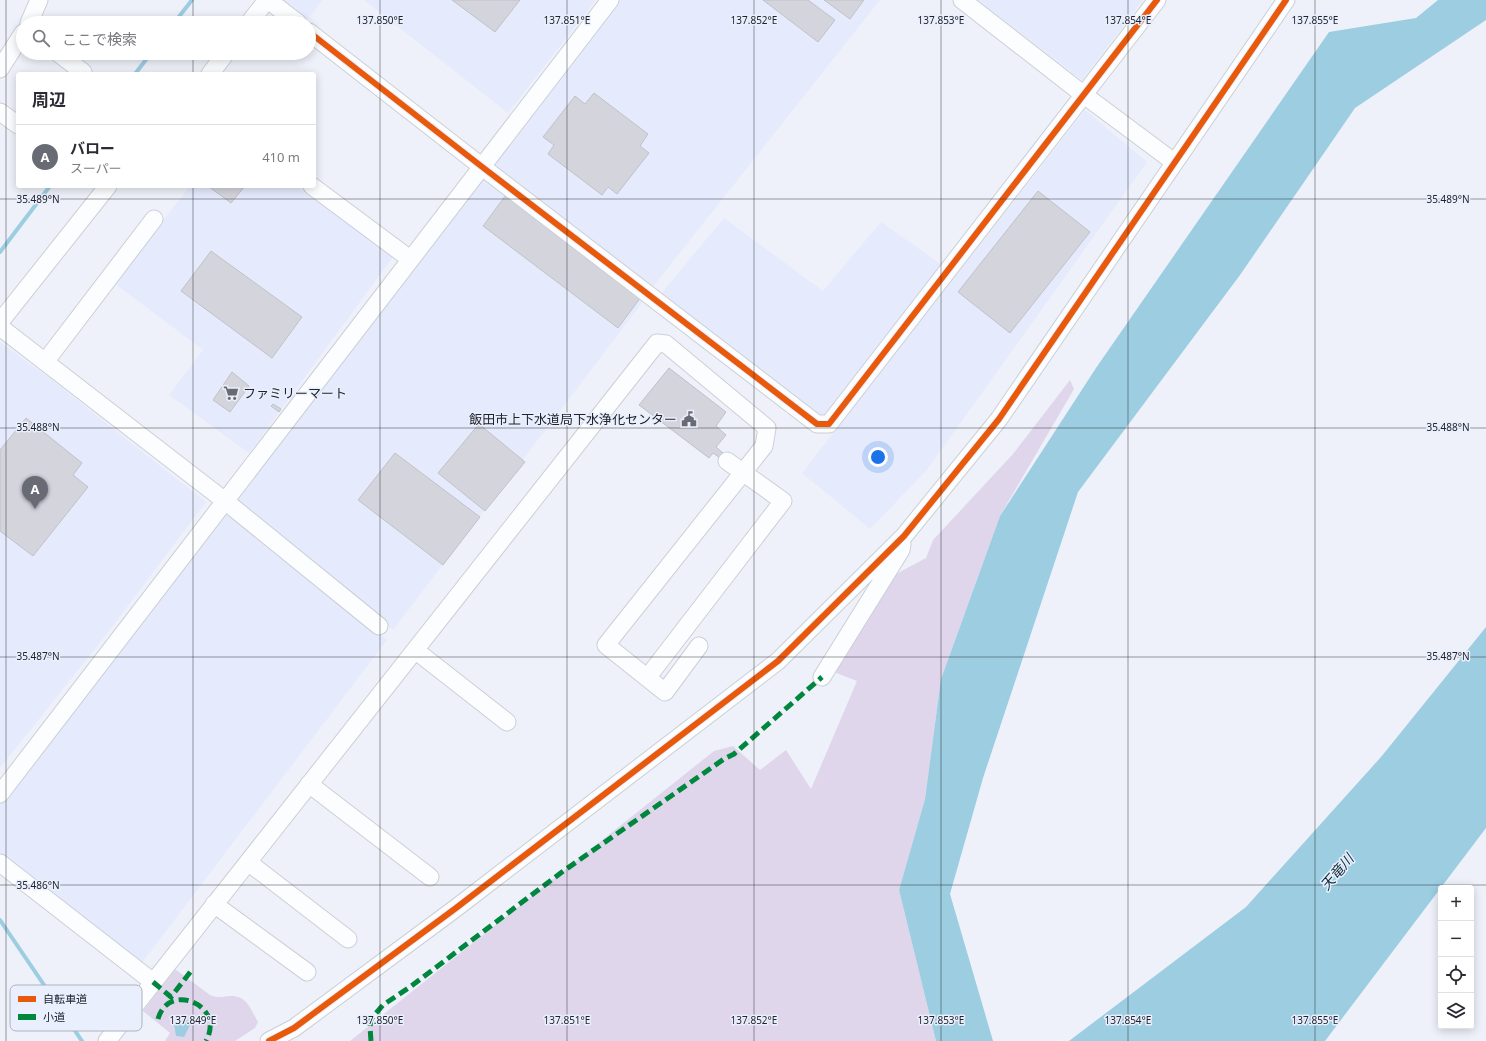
<!DOCTYPE html>
<html lang="ja">
<meta charset="utf-8">
<style>
body{margin:0;font-family:"Noto Sans","Noto Sans JP",sans-serif;background:#f2f2f3;color:#2b2b33}
.controls{position:absolute;right:12px;bottom:12px;display:grid;overflow:hidden;border-radius:4px;box-shadow:0 2px 10px #0003}
.controls button{width:36px;height:36px;display:grid;place-items:center;padding:0;border:0;border-bottom:1px solid #e1e1e2;background:#fff;color:#2b2b33;font:20px sans-serif}
.you{position:absolute;left:878px;top:457px;width:14px;height:14px;margin:-10px;border:3px solid #fff;border-radius:50%;background:#1a73e8;box-shadow:0 0 0 6px #1a73e833}
.badge{display:grid;place-items:center;width:26px;height:26px;border-radius:50%;background:#686b73;color:#fff;font-size:13px;font-weight:700}
.pin{position:absolute;translate:-50% -33px;filter:drop-shadow(0 1px 2px #0008)}
.pin::after{content:'';position:absolute;top:21px;width:14px;height:12px;background:inherit;clip-path:polygon(0 0,100% 0,50% 100%)}
.list{margin:0;padding:0;list-style:none}
h2{display:flex;justify-content:space-between;align-items:center;height:52px;margin:0;padding:0 16px;font-size:17px}
h2 small{font-size:13px;font-weight:400;color:#7c7c81}
.list li{display:grid;grid-template-columns:26px 1fr auto;gap:12px;align-items:center;box-sizing:border-box;height:64px;padding:0 16px;border-top:1px solid #e1e1e2}
.list b{display:block;font-size:15px;white-space:nowrap}
.list p{margin:0;font-size:13px;white-space:nowrap;color:#7c7c81}
.list em{font-size:13px;font-style:normal;color:#7c7c81}
.icon{flex:none;width:22px;height:22px;fill:none;stroke:currentColor;stroke-width:2;stroke-linecap:round;stroke-linejoin:round}
.map{position:relative;flex:none;width:1486px;height:1041px;overflow:hidden}
.search{position:absolute;background:#fff;box-shadow:0 2px 10px #0003;left:16px;top:16px;width:300px;height:44px;display:flex;align-items:center;gap:10px;box-sizing:border-box;padding:0 14px;border-radius:22px;color:#7c7c81;font-size:15px}
.panel{position:absolute;background:#fff;box-shadow:0 2px 10px #0003;left:16px;top:72px;width:300px;height:116px;border-radius:4px}
.map>svg:first-child{display:block}
.built{fill:#e5ebfc}
.green{fill:#e0d6ec}
.water{fill:#9ccde1}
.lines{fill:none;stroke-linecap:round;stroke-linejoin:round}
.stream{stroke:#9ccde1;stroke-width:4}
.building{fill:#d4d4dd;stroke:#c0c1c8}
.minor-casing{stroke:#cbcfd6;stroke-width:19}
.minor{stroke:#fcfdfe;stroke-width:17}
.quiet{stroke:#00873e;stroke-width:5;stroke-dasharray:10 5;stroke-linecap:butt}
.cycleway-casing{stroke:#eaeffd;stroke-width:8}
.cycleway{stroke:#e8590c;stroke-width:6}
.ticks{fill:none;stroke:#20232b;stroke-width:1;stroke-opacity:0.45}
.labels{text-anchor:middle;stroke-width:3;stroke-linejoin:round;paint-order:stroke}
.poi-label{font-size:13px;fill:#20232b;stroke:#eaeffd;text-anchor:start}
.water-label{font-size:14px;font-style:italic;fill:#0d2e3a;stroke:#eaeffd}
.key{fill:#eaeffd;stroke:#adb2be;stroke-width:1}
.key-label{font-size:11px;fill:#20232b}
.ticks-label{font-size:10px;text-anchor:middle;fill:#20232b;stroke:#eaeffd;stroke-width:3;stroke-linejoin:round;paint-order:stroke}
</style>
<div class="map">
<svg width="1486" height="1041" viewBox="0 0 1486 1041">
<rect width="100%" height="100%" fill="#eef1f9"/>
<!-- built -->
<path class="built" d="M 277,0 L 322,0 L 305,23 Z
M 364,0 L 596,0 L 508,113 Z
M 617,0 L 880,0 L 652,288 L 490,164 Z
M 977,0 L 1143,0 L 1082,80 Z
M 1085,110 L 1147,162 L 926,471 L 870,529 L 802,473 Z
M 482,175 L 645,299 L 393,630 L 232,501 Z
M 190,186 L 296,186 L 393,257 L 249,453 L 169,395 L 203,350 L 114,283 Z
M 724,218 L 823,291 L 881,222 L 942,265 L 822,419 L 660,295 Z
M 0,342 L 48,377 L 206,502 L 106,635 L 0,768 Z
M 225,513 L 387,640 L 141,964 L 0,857 L 0,803 Z"/>
<!-- green -->
<path class="green" d="M 1070,380 L 1074,389 L 1000,516 L 941,679 L 925,799 L 899,890 L 936,1041 L 350,1041 L 714,751 L 733,746 L 760,770 L 786,750 L 811,789 L 857,681 L 834,672 L 896,574 L 926,558 L 933,540 L 1013,454 Z
M 175,969 L 210,995 C 217,998 222,997 229,996 C 247,995 250,1008 258,1022 L 255,1028 L 235,1041 L 165,1041 L 170,1033 L 143,1011 Z"/>
<!-- water -->
<path class="water" d="M 1438,0 L 1486,0 L 1486,20 L 1355,108 L 1240,275 L 1078,492 L 983,778 L 950,894 L 993,1041 L 936,1041 L 899,890 L 925,799 L 941,679 L 1000,516 L 1096,368 L 1329,32 L 1416,18 Z
M 1486,627 L 1486,828 L 1325,1041 L 1069,1041 L 1246,907 L 1381,757 Z
M 186,1019 L 191,1023 L 184,1037 L 176,1036 L 174,1024 Z"/>
<g class="lines">
<!-- stream -->
<path class="stream" d="M 174,23 L 192,0
M 135,74 L 151,53
M 0,252 L 50,186
M 0,920 L 82,1041"/>
</g>
<!-- building -->
<path class="building" d="M 452,0 L 520,0 L 495,32 Z
M 763,0 L 808,0 L 835,20 L 818,42 Z
M 824,0 L 864,0 L 850,19 Z
M 594,93 L 648,134 L 640,146 L 649,153 L 617,194 L 608,187 L 602,195 L 548,154 L 554,145 L 543,137 L 575,96 L 585,104 Z
M 208,186 L 245,186 L 231,203 Z
M 1038,191 L 1090,232 L 1010,333 L 958,292 Z
M 506,195 L 641,297 L 618,328 L 483,226 Z
M 211,251 L 302,317 L 272,358 L 181,291 Z
M 669,368 L 726,412 L 716,426 L 726,435 L 716,447 L 723,453 L 720,458 L 713,453 L 709,458 L 639,405 Z
M 232,372 L 249,386 L 230,412 L 213,400 Z
M 273,404 L 281,409 L 279,412 L 271,406 Z
M 26,418 L 82,463 L 73,475 L 88,487 L 33,556 L 0,531 L 0,450 Z
M 479,424 L 525,462 L 485,511 L 438,473 Z
M 395,453 L 480,517 L 443,565 L 358,500 Z"/>
<g class="lines">
<!-- minor casing -->
<g class="minor-casing">
<path id="minor" d="M 268,0 L 298,23
M 962,0 L 1084,95 L 1174,162
M 29,23 L 39,0
M 249,23 L 267,0
M 309,32 L 481,166 L 817,424 L 829,424 L 1157,0
M 58,53 L 83,72
M 0,69 L 23,33
M 210,74 L 226,53
M 0,112 L 18,125
M 312,186 L 410,259
M 0,322 L 108,186
M 0,327 L 225,501 L 379,626
M 45,362 L 154,219
M 415,650 L 507,722
M 822,677 L 901,550 L 902,544
M 647,678 L 783,501 L 727,461
M 309,784 L 430,877
M 0,794 L 610,0
M 248,862 L 348,939
M 0,863 L 153,982
M 214,904 L 307,972
M 107,1041 L 657,343 L 666,344 L 767,428 L 764,446 L 606,645 L 665,692 L 699,646
M 269,1041 L 294,1028 L 456,908 L 778,661 L 904,536 L 999,419 L 1286,0"/>
</g>
<!-- minor -->
<use href="#minor" class="minor"/>
<!-- quiet -->
<path class="quiet" d="M 153,982 L 171,997 L 191,971
M 158,1019 C 168,981 226,1005 206,1041
M 371,1041 L 370,1027 L 371,1019 L 383,1005 L 410,987 L 562,872 L 724,759 L 734,754 L 822,677"/>
<!-- cycleway casing -->
<g class="cycleway-casing">
<path id="cycleway" d="M 309,32 L 481,166 L 817,424 L 829,424 L 1157,0
M 269,1041 L 294,1028 L 456,908 L 778,661 L 904,536 L 999,419 L 1286,0"/>
</g>
<!-- cycleway -->
<use href="#cycleway" class="cycleway"/>
</g>
<!-- ticks -->
<path class="ticks" d="M 6,0 L 6,1041M 193,0 L 193,23M 380,0 L 380,1041M 567,0 L 567,1041M 754,0 L 754,1041M 941,0 L 941,1041M 1128,0 L 1128,1041M 1315,0 L 1315,1041M 193,53 L 193,74M 193,186 L 193,1041M 0,199 L 1486,199M 0,428 L 1486,428M 0,657 L 1486,657M 0,885 L 1486,885"/>
<!-- icons -->
<defs>
<g id="supermarket-bare" transform="scale(1.2)"><path d="M-6-5.5h2.5l.6 2H6L4.5 2H-2.5L-4.4-4H-6ZM-1.5 3.2a1.3 1.3 0 1 0 .1 0ZM3 3.2a1.3 1.3 0 1 0 .1 0Z" fill="#686b73" stroke="#eaeffd" stroke-width="2.5" paint-order="stroke"/></g>
<g id="civic-bare" transform="scale(1.2)"><path d="M-.6-6.5H3V-4.5H.6V-3L4-1V1h2V6H-6V1h2V-1L-.6-3ZM-1.2 2.5V6h2.4V2.5Z" fill="#686b73" stroke="#eaeffd" stroke-width="2.5" paint-order="stroke"/></g>
</defs>
<g fill-rule="evenodd">
<use href="#supermarket-bare" x="231" y="393"/>
<use href="#civic-bare" x="689" y="419"/>
</g>
<g class="labels">
<!-- poi labels -->
<g class="poi-label">
<text x="243" y="398">ファミリーマート</text>
<text x="677" y="424" text-anchor="end">飯田市上下水道局下水浄化センター</text>
</g>
<!-- water labels -->
<g class="water-label">
<text transform="translate(1337 872) rotate(-49)" y="5">天竜川</text>
</g>
</g>
<!-- legend -->
<rect x="10" y="985" width="132" height="46" rx="6" class="key"/>
<rect x="18" y="996" width="18" height="6" fill="#e8590c"/>
<rect x="18" y="1014" width="18" height="6" fill="#00873e"/>
<g class="key-label">
<text x="43" y="1003">自転車道</text>
<text x="43" y="1021">小道</text>
</g>
<g class="ticks-label">
<text x="380" y="24">137.850°E</text>
<text x="567" y="24">137.851°E</text>
<text x="754" y="24">137.852°E</text>
<text x="941" y="24">137.853°E</text>
<text x="1128" y="24">137.854°E</text>
<text x="1315" y="24">137.855°E</text>
<text x="38" y="203">35.489°N</text>
<text x="1448" y="203">35.489°N</text>
<text x="38" y="431">35.488°N</text>
<text x="1448" y="431">35.488°N</text>
<text x="38" y="660">35.487°N</text>
<text x="1448" y="660">35.487°N</text>
<text x="38" y="889">35.486°N</text>
<text x="193" y="1024">137.849°E</text>
<text x="380" y="1024">137.850°E</text>
<text x="567" y="1024">137.851°E</text>
<text x="754" y="1024">137.852°E</text>
<text x="941" y="1024">137.853°E</text>
<text x="1128" y="1024">137.854°E</text>
<text x="1315" y="1024">137.855°E</text>
</g>
</svg>
<div class="controls">
<button>+</button>
<button>−</button>
<button><svg class="icon" aria-label="locate" viewBox="0 0 24 24"><circle cx="12" cy="12" r="6"/><path d="M12 2v4M12 18v4M2 12h4M18 12h4"/></svg></button>
<button><svg class="icon" aria-label="layers" viewBox="0 0 24 24"><path d="M12 4l9 5-9 5-9-5zM3 14l9 5 9-5"/></svg></button>
</div>
<div class="you"></div>
<div class="pin badge" style="left:35px;top:509px">A</div>
<div class="search"><svg class="icon" aria-label="search" viewBox="0 0 24 24"><circle cx="10" cy="10" r="6"/><path d="M15 15l6 6"/></svg>ここで検索</div>
<section class="panel">
<h2>周辺<small></small></h2>
<ul class="list">
<li><span class="badge">A</span><div><b>バロー</b><p>スーパー</p></div><em>410 m</em></li>
</ul>
</section>
</div>
